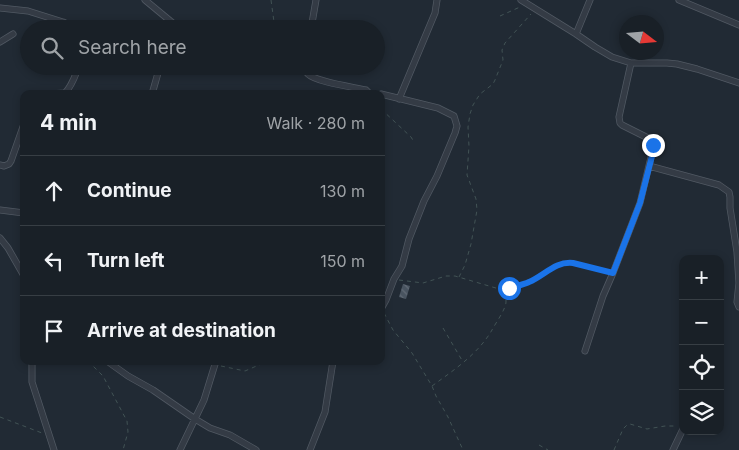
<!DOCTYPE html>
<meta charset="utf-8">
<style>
body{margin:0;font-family:Inter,sans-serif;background:#262d33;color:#f1f3f6}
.controls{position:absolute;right:15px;bottom:15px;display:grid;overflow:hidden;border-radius:10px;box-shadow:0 2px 8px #0003}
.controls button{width:45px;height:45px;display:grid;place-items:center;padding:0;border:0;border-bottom:1px solid #373e44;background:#192027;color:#f1f3f6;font:25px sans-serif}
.compass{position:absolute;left:619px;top:15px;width:45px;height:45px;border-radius:50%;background:#192027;box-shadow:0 2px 8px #0003;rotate:106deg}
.stop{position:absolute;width:15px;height:15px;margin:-11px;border:4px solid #1a73e8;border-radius:50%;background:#fff}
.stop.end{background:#1a73e8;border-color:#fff;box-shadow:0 1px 5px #0008}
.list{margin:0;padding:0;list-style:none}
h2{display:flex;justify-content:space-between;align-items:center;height:65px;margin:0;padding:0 20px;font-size:21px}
h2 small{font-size:16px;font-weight:400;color:#9fa3a7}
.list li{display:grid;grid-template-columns:32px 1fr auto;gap:15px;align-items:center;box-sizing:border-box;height:70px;padding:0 20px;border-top:1px solid #373e44}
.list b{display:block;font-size:19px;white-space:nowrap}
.list em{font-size:16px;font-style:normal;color:#9fa3a7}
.icon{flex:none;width:28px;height:28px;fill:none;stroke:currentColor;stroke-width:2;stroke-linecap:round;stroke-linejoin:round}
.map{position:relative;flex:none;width:739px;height:450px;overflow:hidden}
.search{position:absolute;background:#192027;box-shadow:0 2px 8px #0003;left:20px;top:20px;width:365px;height:55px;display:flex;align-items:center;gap:12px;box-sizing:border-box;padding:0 18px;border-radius:28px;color:#9fa3a7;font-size:19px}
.panel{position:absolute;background:#192027;box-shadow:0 2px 8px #0003;left:20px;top:90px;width:365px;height:275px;border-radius:10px}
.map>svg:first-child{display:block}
.building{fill:url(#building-back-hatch)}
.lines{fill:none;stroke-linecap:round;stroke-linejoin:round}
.street-casing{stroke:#515963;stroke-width:7}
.path{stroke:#425355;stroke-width:1;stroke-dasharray:4 4;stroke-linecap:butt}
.street{stroke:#343b45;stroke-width:5.5}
.route{stroke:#1a73e8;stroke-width:6}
</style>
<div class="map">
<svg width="739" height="450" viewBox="0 0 739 450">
<defs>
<pattern id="building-back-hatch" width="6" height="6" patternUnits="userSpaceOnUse" patternTransform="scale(1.25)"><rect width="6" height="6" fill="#495460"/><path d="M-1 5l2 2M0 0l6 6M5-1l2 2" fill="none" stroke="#616a75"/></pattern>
</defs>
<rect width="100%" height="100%" fill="#212a34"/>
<!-- building -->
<path class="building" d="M 403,284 L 410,286 L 406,299 L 399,297 Z"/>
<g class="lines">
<!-- street casing -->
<g class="street-casing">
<path id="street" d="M 145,0 L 174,24 L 172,29
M 521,0 L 576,34 L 595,47 L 612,57 L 631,63 L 667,63 L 677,64 L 697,69 L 739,83
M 679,0 L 739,25
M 0,8 L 28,11 L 63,22 L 77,29
M 311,29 L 316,0
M 576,34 L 590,0
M 0,42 L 13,34
M 306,66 C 306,70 305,71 308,74 C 316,82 353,87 366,90 L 370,94
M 49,94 L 65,93 C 72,86 75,76 79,66
M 152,94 L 160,66
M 381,94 L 438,108 L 454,116 L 457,126 L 455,133 L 437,176 L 424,201 L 409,239 L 402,266 L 394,279 L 386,300 L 381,309
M 399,99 L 435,13 L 437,0
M 0,165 L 4,166 L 9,164 L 11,161 L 24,124
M 649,166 L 719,185 L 729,192 L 730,197 L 730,208 L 737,252 L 739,283 L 737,302 L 739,307
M 0,210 L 24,213
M 0,238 L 8,248 L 24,276
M 585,351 L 603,296 L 613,273 L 640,203 L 653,149 L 652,142 L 650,139 L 622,125 L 620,123 L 619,117 L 631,63
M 32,361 L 32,382 L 54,450
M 107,361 L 128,376 L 153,390 L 195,419 L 210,428 L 230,435 L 256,450
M 180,450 L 204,400 L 216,361
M 310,450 L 325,412 L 333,361
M 673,450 L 683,429"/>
</g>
<!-- path -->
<path class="path" d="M 271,0 L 275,29
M 500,16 L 520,7
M 294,66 L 300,69
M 381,109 L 411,137 L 414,142
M 381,277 L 388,278
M 459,277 L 465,265 L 471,244 L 477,210 L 476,199 L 467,175 L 469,146 L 468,127 L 470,114 L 473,105 L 480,94 L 493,84 L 495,80 L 503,60 L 502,50 L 505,43 L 531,14
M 399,280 L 423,283 L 446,276 L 455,276 L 506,291
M 384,313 L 393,330 L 412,353 L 432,386 L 436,396 L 448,417 L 463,450
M 443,328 L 463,362
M 88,361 L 103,376 L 127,421 L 128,432 L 123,450
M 221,366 L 245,371 L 268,361
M 432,386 C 454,370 478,354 492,330 C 495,324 506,309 506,302 C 506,295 504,293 509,288 C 515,286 523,285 529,282 C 544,276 555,261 573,263 L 608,272
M 0,417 L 42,433
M 539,445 L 548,450
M 614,450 L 623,429 L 627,425 L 630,424 L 647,429 L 665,426 L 677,426"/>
<!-- street -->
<use href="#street" class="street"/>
</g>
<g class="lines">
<!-- route -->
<path class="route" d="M 509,288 C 515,286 523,285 529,282 C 544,276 555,261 573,263 L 613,273 L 640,203 L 652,156 L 653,145"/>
</g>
</svg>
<div class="controls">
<button>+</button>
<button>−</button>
<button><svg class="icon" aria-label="locate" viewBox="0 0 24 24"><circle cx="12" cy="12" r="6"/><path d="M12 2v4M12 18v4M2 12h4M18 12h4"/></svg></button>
<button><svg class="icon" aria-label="layers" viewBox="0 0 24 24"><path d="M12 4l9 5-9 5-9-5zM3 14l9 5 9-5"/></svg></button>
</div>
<svg class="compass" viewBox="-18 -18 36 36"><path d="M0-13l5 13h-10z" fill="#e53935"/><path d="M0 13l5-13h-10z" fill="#9fa3a7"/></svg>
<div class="stop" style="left:509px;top:288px"></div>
<div class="stop end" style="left:653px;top:145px"></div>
<div class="search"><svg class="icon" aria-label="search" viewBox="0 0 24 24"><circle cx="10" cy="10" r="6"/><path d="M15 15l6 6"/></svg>Search here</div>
<section class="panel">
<h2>4 min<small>Walk · 280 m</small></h2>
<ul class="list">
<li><svg class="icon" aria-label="ahead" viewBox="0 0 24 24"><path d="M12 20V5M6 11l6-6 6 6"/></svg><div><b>Continue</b></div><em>130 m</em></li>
<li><svg class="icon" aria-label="left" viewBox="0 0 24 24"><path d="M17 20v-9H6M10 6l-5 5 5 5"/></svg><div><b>Turn left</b></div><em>150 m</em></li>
<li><svg class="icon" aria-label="arrive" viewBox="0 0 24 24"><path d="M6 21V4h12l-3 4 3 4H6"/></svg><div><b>Arrive at destination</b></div></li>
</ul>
</section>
</div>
